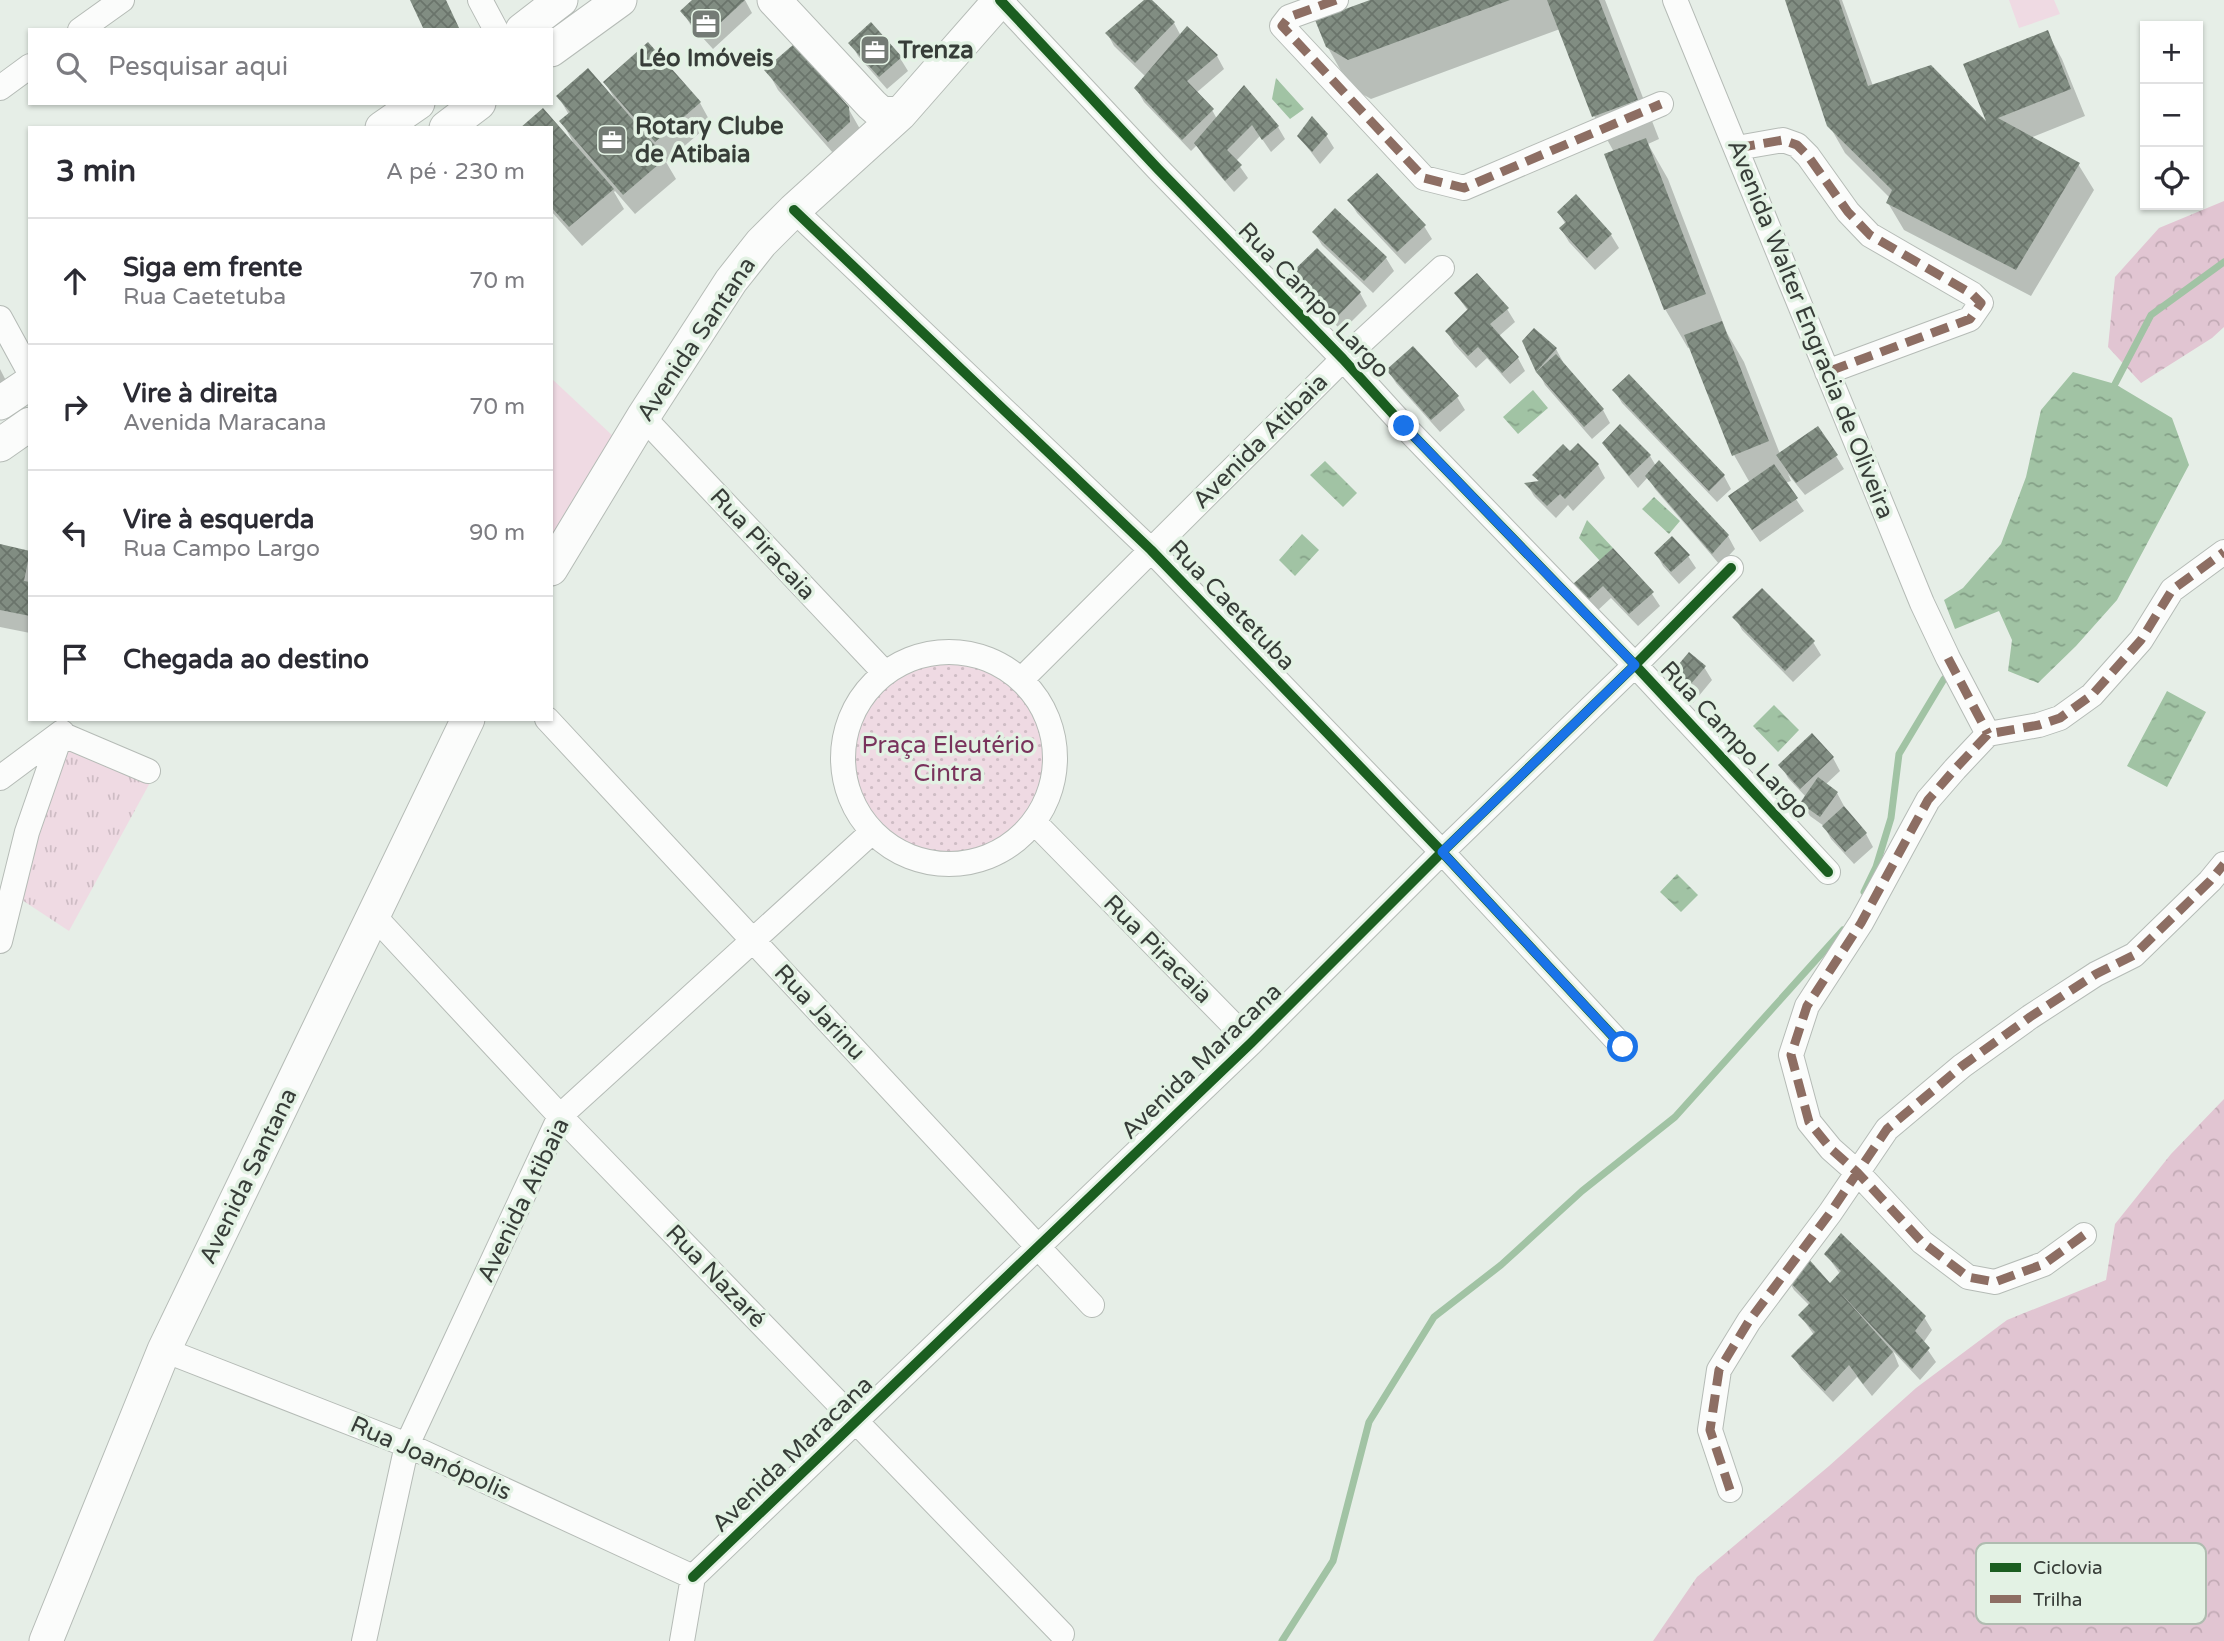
<!DOCTYPE html>
<html lang="pt">
<meta charset="utf-8">
<style>
body{margin:0;font-family:"Varela Round",sans-serif;background:#f7f7f7;color:#2b2b33}
.controls{position:absolute;right:21px;top:21px;display:grid;overflow:hidden;border-radius:0px;box-shadow:0 2px 5px #0004}
.controls button{width:63px;height:63px;display:grid;place-items:center;padding:0;border:0;border-bottom:2px solid #e1e1e2;background:#fff;color:#2b2b33;font:35px sans-serif}
.stop{position:absolute;width:21px;height:21px;margin:-16px;border:5px solid #1a73e8;border-radius:50%;background:#fff}
.stop.end{background:#1a73e8;border-color:#fff;box-shadow:0 2px 7px #0008}
.list{margin:0;padding:0;list-style:none}
h2{display:flex;justify-content:space-between;align-items:center;height:91px;margin:0;padding:0 28px;font-size:30px}
h2 small{font-size:23px;font-weight:400;color:#7c7c81}
.list li{display:grid;grid-template-columns:46px 1fr auto;gap:21px;align-items:center;box-sizing:border-box;height:126px;padding:0 28px;border-top:2px solid #e1e1e2}
.list b{display:block;font-size:26px;white-space:nowrap}
.list p{margin:0;font-size:23px;white-space:nowrap;color:#7c7c81}
.list em{font-size:23px;font-style:normal;color:#7c7c81}
.icon{flex:none;width:38px;height:38px;fill:none;stroke:currentColor;stroke-width:2;stroke-linecap:round;stroke-linejoin:round}
.map{position:relative;flex:none;width:2224px;height:1641px;overflow:hidden}
.search{position:absolute;background:#fff;box-shadow:0 2px 5px #0004;left:28px;top:28px;width:525px;height:77px;display:flex;align-items:center;gap:18px;box-sizing:border-box;padding:0 24px;border-radius:0px;color:#7c7c81;font-size:26px}
.panel{position:absolute;background:#fff;box-shadow:0 2px 5px #0004;left:28px;top:126px;width:525px;height:595px;border-radius:0px}
.map>svg:first-child{display:block}
.grass{fill:url(#grass-tufts)}
.forest{fill:url(#forest-crowns)}
.garden{fill:url(#garden-dots)}
.pitch{fill:#efdae3}
.water{fill:url(#water-ripples)}
.shadow{fill:#0003}
.lines{fill:none;stroke-linecap:round;stroke-linejoin:round}
.stream{stroke:#a1c3a4;stroke-width:7}
.building{fill:url(#building-cross-hatch)}
.street-casing{stroke:#b5bbb6;stroke-width:26}
.secondary-casing{stroke:#b5bbb6;stroke-width:35}
.street{stroke:#fbfcfb;stroke-width:24}
.secondary{stroke:#fbfcfb;stroke-width:33}
.quiet{stroke:#8d6e63;stroke-width:9;stroke-dasharray:18 9;stroke-linecap:butt}
.cycleway-casing{stroke:#e3f2e4;stroke-width:15}
.cycleway{stroke:#1b5e20;stroke-width:10}
.route{stroke:#1a73e8;stroke-width:9}
.labels{text-anchor:middle;stroke-width:7;stroke-linejoin:round;paint-order:stroke}
.poi-label{font-size:24px;font-weight:bold;fill:#373d38;stroke:#e3f2e4;text-anchor:start}
.street-label{font-size:24px;fill:#373d38;stroke:#e3f2e4}
.park-label{font-size:24px;fill:#79335c;stroke:#e3f2e4}
.key{fill:#e3f2e4;stroke:#afbcb0;stroke-width:2}
.key-label{font-size:19px;fill:#373d38}
</style>
<div class="map">
<svg width="2224" height="1641" viewBox="0 0 2224 1641">
<defs>
<pattern id="grass-tufts" width="24" height="20" patternUnits="userSpaceOnUse" patternTransform="scale(1.75)"><rect width="24" height="20" fill="#efdae3"/><path d="M3 7l-1-3M5 7V3M7 7l1-3M15 17l-1-3M17 17v-4M19 17l1-3" fill="none" stroke="#cebcc4"/></pattern>
<pattern id="forest-crowns" width="20" height="18" patternUnits="userSpaceOnUse" patternTransform="scale(1.75)"><rect width="20" height="18" fill="#e1c5d2"/><path d="M2 6a3 3 0 1 1 6 0M12 15a3 3 0 1 1 6 0" fill="none" stroke="#c2aab5"/></pattern>
<pattern id="garden-dots" width="8" height="8" patternUnits="userSpaceOnUse" patternTransform="scale(1.75)"><rect width="8" height="8" fill="#efdae3"/><path d="M2 2h.1M6 6h.1" fill="none" stroke="#cebcc4" stroke-width="1.8" stroke-linecap="round"/></pattern>
<pattern id="water-ripples" width="26" height="14" patternUnits="userSpaceOnUse" patternTransform="scale(1.75)"><rect width="26" height="14" fill="#a1c3a4"/><path d="M2 4q2-2 4 0t4 0M15 11q2-2 4 0t4 0" fill="none" stroke="#84a087"/></pattern>
<pattern id="building-cross-hatch" width="8" height="8" patternUnits="userSpaceOnUse" patternTransform="scale(1.75)"><rect width="8" height="8" fill="#818d82"/><path d="M0 0l8 8M0 8l8-8" fill="none" stroke="#6a746b"/></pattern>
</defs>
<rect width="100%" height="100%" fill="#e6eee7"/>
<!-- grass -->
<path class="grass" d="M 67,749 L 152,779 L 69,931 L 19,898 Z"/>
<!-- forest -->
<path class="forest" d="M 2224,201 L 2224,327 L 2212,338 L 2141,383 L 2108,347 L 2115,277 L 2159,228 Z
M 2224,1099 L 2224,1641 L 1653,1641 L 1697,1577 L 1829,1466 L 1916,1388 L 2007,1320 L 2106,1280 L 2115,1224 L 2171,1154 Z"/>
<!-- garden -->
<path class="garden" d="M843 758a106 106 0 1 1 212 0a106 106 0 1 1-212 0Z"/>
<!-- pitch -->
<path class="pitch" d="M 2009,0 L 2054,0 L 2060,14 L 2019,28 Z
M 551,378 L 614,437 L 551,541 Z"/>
<!-- water -->
<path class="water" d="M 1276,78 L 1304,109 L 1290,119 L 1272,99 Z
M 2073,372 L 2115,384 L 2172,418 L 2189,465 L 2117,600 L 2076,646 L 2038,683 L 2008,671 L 2012,640 L 1999,611 L 1955,629 L 1944,600 L 1963,588 L 2001,544 L 2026,477 L 2041,410 Z
M 1533,390 L 1548,408 L 1518,434 L 1503,417 Z
M 1325,461 L 1357,493 L 1343,507 L 1310,475 Z
M 1654,497 L 1680,521 L 1669,534 L 1642,509 Z
M 1587,520 L 1613,548 L 1600,561 L 1579,538 Z
M 1302,534 L 1319,550 L 1295,576 L 1279,560 Z
M 2167,691 L 2206,712 L 2167,787 L 2127,766 Z
M 1774,705 L 1799,730 L 1778,752 L 1753,726 Z
M 1677,874 L 1698,895 L 1681,912 L 1660,892 Z"/>
<!-- shadow -->
<path class="shadow" d="M 695,0 L 745,0 L 752,13 L 713,49 L 690,24 L 683,12 Z
M 1147,0 L 1174,23 L 1181,36 L 1187,29 L 1217,56 L 1224,69 L 1196,93 L 1212,110 L 1217,119 L 1278,127 L 1285,139 L 1271,152 L 1260,136 L 1236,161 L 1248,178 L 1234,192 L 1204,157 L 1197,145 L 1191,151 L 1144,102 L 1136,88 L 1146,77 L 1114,46 L 1107,33 Z
M 1375,0 L 1605,0 L 1659,139 L 1648,144 L 1668,179 L 1727,333 L 1744,362 L 1780,454 L 1836,456 L 1844,469 L 1805,495 L 1788,474 L 1791,481 L 1785,483 L 1804,511 L 1760,542 L 1737,509 L 1750,483 L 1734,455 L 1691,347 L 1688,348 L 1665,309 L 1614,152 L 1594,116 L 1560,29 L 1371,99 L 1350,87 L 1327,46 Z
M 1787,0 L 1842,0 L 1873,86 L 1991,129 L 2047,32 L 2062,59 L 2085,116 L 2030,138 L 2078,164 L 2094,190 L 2031,296 L 1904,230 L 1888,203 L 1890,198 L 1845,153 L 1829,125 Z
M 851,43 L 900,58 L 908,71 L 887,89 L 858,56 Z
M 767,70 L 848,108 L 860,129 L 840,161 L 778,90 Z
M 605,82 L 700,103 L 711,123 L 666,162 L 676,179 L 635,214 L 615,191 L 614,192 L 624,209 L 582,246 L 551,211 L 551,128 L 543,110 L 572,143 L 573,142 L 562,122 L 569,115 L 558,96 L 612,99 L 614,98 Z
M 1326,135 L 1334,148 L 1320,164 L 1299,136 Z
M 1576,197 L 1611,235 L 1619,248 L 1595,270 L 1569,242 L 1561,229 L 1566,225 L 1559,213 Z
M 1349,200 L 1424,226 L 1432,239 L 1405,264 L 1357,213 Z
M 1335,210 L 1386,258 L 1394,271 L 1373,293 L 1322,245 L 1314,232 Z
M 1292,276 L 1360,293 L 1367,306 L 1342,331 L 1299,288 Z
M 1456,294 L 1507,309 L 1515,322 L 1499,336 L 1518,358 L 1525,371 L 1510,384 L 1487,358 L 1476,368 L 1454,344 L 1447,331 L 1468,311 Z
M 1524,341 L 1556,349 L 1563,362 L 1562,363 L 1603,410 L 1610,423 L 1592,439 L 1545,385 Z
M 0,369 L 20,408 L 0,418 Z
M 1388,370 L 1457,397 L 1465,410 L 1440,432 L 1396,383 Z
M 1614,390 L 1724,476 L 1731,489 L 1717,502 L 1622,403 Z
M 1604,443 L 1650,456 L 1656,466 L 1728,536 L 1735,549 L 1720,565 L 1655,489 L 1648,477 L 1638,488 L 1612,456 Z
M 1578,445 L 1598,465 L 1605,478 L 1573,511 L 1568,505 L 1556,518 L 1534,496 L 1527,484 L 1539,483 L 1535,475 L 1570,454 Z
M 0,546 L 30,553 L 30,633 L 0,627 Z
M 1613,550 L 1652,594 L 1660,606 L 1638,626 L 1611,598 L 1596,612 L 1583,597 Z
M 1656,553 L 1688,556 L 1696,568 L 1679,584 L 1663,566 Z
M 1735,617 L 1813,642 L 1821,655 L 1793,682 L 1742,630 Z
M 1704,667 L 1712,680 L 1693,703 L 1678,690 L 1670,677 Z
M 1833,758 L 1840,771 L 1825,785 L 1837,793 L 1844,806 L 1843,808 L 1866,834 L 1873,847 L 1854,864 L 1831,839 L 1824,826 L 1810,816 L 1802,803 L 1806,797 L 1788,778 L 1781,765 Z
M 1826,1254 L 1924,1317 L 1932,1330 L 1923,1343 L 1936,1362 L 1920,1380 L 1893,1351 L 1899,1366 L 1872,1396 L 1857,1377 L 1833,1402 L 1801,1369 L 1793,1356 L 1814,1335 L 1800,1315 L 1810,1306 L 1794,1290 L 1787,1278 L 1830,1285 L 1840,1274 Z"/>
<g class="lines">
<!-- stream -->
<path class="stream" d="M 2115,384 L 2151,315 L 2224,262
M 1864,892 L 1876,867 L 1891,818 L 1899,754 L 1944,679
M 1282,1641 L 1333,1561 L 1369,1422 L 1434,1317 L 1501,1265 L 1582,1191 L 1675,1117 L 1843,930"/>
</g>
<!-- building -->
<path class="building" d="M 410,0 L 446,0 L 460,30 L 424,30 Z
M 692,0 L 745,0 L 704,38 L 680,11 Z
M 1144,0 L 1152,0 L 1175,22 L 1135,63 L 1105,33 Z
M 1370,0 L 1510,0 L 1348,60 L 1326,47 L 1315,20 Z
M 1547,0 L 1599,0 L 1638,100 L 1592,117 Z
M 1785,0 L 1839,0 L 1868,86 L 1931,65 L 1986,121 L 1963,64 L 2048,30 L 2071,89 L 1998,118 L 2080,163 L 2016,270 L 1886,203 L 1892,190 L 1827,126 Z
M 871,22 L 902,57 L 879,77 L 848,43 Z
M 1187,26 L 1218,55 L 1187,81 L 1214,109 L 1182,140 L 1134,88 Z
M 648,42 L 701,102 L 655,142 L 603,82 Z
M 794,44 L 849,107 L 850,122 L 828,142 L 764,70 Z
M 588,68 L 666,158 L 623,195 L 559,121 L 570,112 L 556,96 Z
M 1244,85 L 1279,126 L 1262,140 L 1252,125 L 1227,150 L 1242,165 L 1225,181 L 1194,143 Z
M 543,108 L 614,189 L 569,227 L 551,207 L 551,128 L 520,128 Z
M 1312,116 L 1328,134 L 1312,152 L 1297,136 Z
M 1646,138 L 1706,294 L 1664,310 L 1604,154 Z
M 1377,173 L 1426,225 L 1397,252 L 1347,200 Z
M 1576,194 L 1612,234 L 1587,258 L 1559,228 L 1566,222 L 1557,212 Z
M 1335,208 L 1387,257 L 1364,281 L 1312,232 Z
M 1317,248 L 1361,292 L 1334,320 L 1289,275 Z
M 1477,273 L 1509,308 L 1490,324 L 1519,357 L 1502,373 L 1478,347 L 1468,356 L 1445,331 L 1468,309 L 1454,293 Z
M 1722,321 L 1769,441 L 1732,456 L 1684,335 Z
M 1534,328 L 1557,348 L 1536,372 L 1556,354 L 1604,409 L 1584,427 L 1536,372 L 1522,341 Z
M 1413,346 L 1459,396 L 1431,420 L 1386,370 Z
M 1629,374 L 1725,475 L 1709,491 L 1612,390 Z
M 1620,424 L 1651,455 L 1629,476 L 1602,443 Z
M 1818,426 L 1838,455 L 1796,483 L 1776,455 Z
M 1578,443 L 1599,464 L 1565,499 L 1560,494 L 1547,506 L 1524,483 L 1539,481 L 1532,475 L 1563,444 L 1570,451 Z
M 1659,460 L 1729,535 L 1712,554 L 1645,476 Z
M 1774,464 L 1798,498 L 1752,530 L 1728,496 Z
M 1672,536 L 1690,555 L 1671,572 L 1654,553 Z
M 0,544 L 30,551 L 24,581 L 30,582 L 30,616 L 0,610 Z
M 1613,548 L 1654,592 L 1629,614 L 1603,586 L 1588,600 L 1573,584 Z
M 1762,588 L 1815,641 L 1785,671 L 1732,617 Z
M 1689,652 L 1706,666 L 1685,691 L 1668,677 Z
M 1812,733 L 1834,757 L 1800,789 L 1778,765 Z
M 1818,777 L 1838,792 L 1820,817 L 1800,803 Z
M 1844,806 L 1867,833 L 1845,852 L 1822,826 Z
M 1841,1233 L 1926,1316 L 1915,1331 L 1930,1348 L 1912,1369 L 1836,1288 L 1893,1352 L 1863,1384 L 1849,1365 L 1825,1391 L 1791,1356 L 1815,1332 L 1798,1315 L 1810,1303 L 1785,1277 L 1806,1256 L 1830,1283 L 1841,1271 L 1824,1254 Z"/>
<g class="lines">
<!-- street casing -->
<g class="street-casing">
<path id="street" d="M 480,0 L 496,30
M 1000,0 L 1158,169 L 1343,359 L 1404,426 L 1635,665 L 1828,872
M 1336,0 L 1289,17 L 1282,26 L 1424,178 L 1464,188 L 1661,104
M 1675,0 L 1922,603 L 1948,658 L 1988,734
M 80,30 L 122,0
M 0,88 L 30,66
M 1737,148 L 1783,140 L 1797,145 L 1808,156 L 1848,212 L 1870,235 L 1972,294 L 1981,303 L 1970,319 L 1827,372
M 794,210 L 1151,550 L 1442,852 L 1623,1047
M 0,318 L 30,373
M 643,417 L 883,671
M843 758a106 106 0 1 1 212 0a106 106 0 1 1-212 0Z
M 1023,678 L 1343,359 L 1442,268
M 547,719 L 1092,1305
M 61,734 L 148,771
M 0,778 L 62,732
M 1036,824 L 1251,1043
M 373,915 L 560,1116 L 1062,1634
M 0,941 L 27,832 L 61,734
M 2084,1235 L 2044,1264 L 1995,1282 L 1968,1277 L 1922,1242 L 1857,1172 L 1831,1149 L 1809,1122 L 1791,1055 L 1807,1006 L 1861,923 L 1928,800 L 1955,769 L 1988,734 L 2039,725 L 2060,718 L 2092,695 L 2141,640 L 2172,590 L 2224,552
M 164,1350 L 407,1445 L 693,1577
M 1730,1490 L 1710,1430 L 1719,1370 L 1749,1321 L 1830,1213 L 1887,1129 L 1962,1066 L 2030,1017 L 2096,974 L 2134,955 L 2210,881 L 2224,864
M 693,1577 L 1251,1043 L 1442,852 L 1635,665 L 1731,568
M 364,1641 L 407,1445 L 560,1116 L 872,832
M 682,1641 L 693,1577"/>
</g>
<!-- secondary casing -->
<g class="secondary-casing">
<path id="secondary" d="M 774,0 L 872,105 L 881,113 L 900,114
M 522,30 L 561,0
M 551,50 L 620,0
M 382,128 L 418,103
M 446,128 L 479,103
M 0,403 L 30,383
M 0,445 L 30,424
M 551,569 L 643,417 L 731,281 L 761,243 L 794,210 L 900,114 L 1000,0
M 46,1641 L 164,1350 L 468,719"/>
</g>
<!-- street -->
<use href="#street" class="street"/>
<!-- secondary -->
<use href="#secondary" class="secondary"/>
<!-- quiet -->
<path class="quiet" d="M 1336,0 L 1289,17 L 1282,26 L 1424,178 L 1464,188 L 1661,104
M 1737,148 L 1783,140 L 1797,145 L 1808,156 L 1848,212 L 1870,235 L 1972,294 L 1981,303 L 1970,319 L 1827,372
M 1948,658 L 1988,734
M 2084,1235 L 2044,1264 L 1995,1282 L 1968,1277 L 1922,1242 L 1857,1172 L 1831,1149 L 1809,1122 L 1791,1055 L 1807,1006 L 1861,923 L 1928,800 L 1955,769 L 1988,734 L 2039,725 L 2060,718 L 2092,695 L 2141,640 L 2172,590 L 2224,552
M 1730,1490 L 1710,1430 L 1719,1370 L 1749,1321 L 1830,1213 L 1887,1129 L 1962,1066 L 2030,1017 L 2096,974 L 2134,955 L 2210,881 L 2224,864"/>
<!-- cycleway casing -->
<g class="cycleway-casing">
<path id="cycleway" d="M 1000,0 L 1158,169 L 1343,359 L 1404,426 L 1635,665 L 1828,872
M 794,210 L 1151,550 L 1442,852 L 1623,1047
M 693,1577 L 1251,1043 L 1442,852 L 1635,665 L 1731,568"/>
</g>
<!-- cycleway -->
<use href="#cycleway" class="cycleway"/>
</g>
<g class="lines">
<!-- route -->
<path class="route" d="M 1404,426 L 1635,665 L 1442,852 L 1623,1047"/>
</g>
<!-- icons -->
<defs>
<g id="office-square" transform="scale(1.575)"><rect x="-9" y="-9" width="18" height="18" rx="4" fill="#747b75" stroke="#e3f2e4"/><path d="M-6-3h4V-5.5h4V-3h4V5H-6ZM-1-4.5V-3h2v-1.5ZM-6 0V1H6V0Z" fill="#fff"/></g>
</defs>
<g fill-rule="evenodd">
<use href="#office-square" x="706" y="24"/>
<use href="#office-square" x="875" y="50"/>
<use href="#office-square" x="612" y="140"/>
</g>
<g class="labels">
<!-- poi labels -->
<g class="poi-label">
<text x="898" y="58">Trenza</text>
<text x="706" y="66" text-anchor="middle">Léo Imóveis</text>
<text x="635" y="134">Rotary Clube<tspan x="635" dy="28">de Atibaia</tspan></text>
</g>
<!-- street labels -->
<g class="street-label">
<text transform="translate(1314 300) rotate(46)" y="8">Rua Campo Largo</text>
<text transform="translate(1811 329) rotate(68)" y="8">Avenida Walter Engracia de Oliveira</text>
<text transform="translate(696 339) rotate(-56)" y="8">Avenida Santana</text>
<text transform="translate(1260 441) rotate(-45)" y="8">Avenida Atibaia</text>
<text transform="translate(763 544) rotate(47)" y="8">Rua Piracaia</text>
<text transform="translate(1232 605) rotate(46)" y="8">Rua Caetetuba</text>
<text transform="translate(1735 740) rotate(47)" y="8">Rua Campo Largo</text>
<text transform="translate(1158 949) rotate(45)" y="8">Rua Piracaia</text>
<text transform="translate(820 1012) rotate(47)" y="8">Rua Jarinu</text>
<text transform="translate(1201 1061) rotate(-44)" y="8">Avenida Maracana</text>
<text transform="translate(248 1176) rotate(-64)" y="8">Avenida Santana</text>
<text transform="translate(523 1200) rotate(-64)" y="8">Avenida Atibaia</text>
<text transform="translate(716 1276) rotate(46)" y="8">Rua Nazaré</text>
<text transform="translate(792 1454) rotate(-44)" y="8">Avenida Maracana</text>
<text transform="translate(431 1458) rotate(24)" y="8">Rua Joanópolis</text>
</g>
<!-- park labels -->
<g class="park-label">
<text x="948" y="753">Praça Eleutério<tspan x="948" dy="28">Cintra</tspan></text>
</g>
</g>
<!-- legend -->
<rect x="1976" y="1543" width="230" height="81" rx="10" class="key"/>
<rect x="1990" y="1563" width="31" height="9" fill="#1b5e20"/>
<rect x="1990" y="1595" width="31" height="8" fill="#8d6e63"/>
<g class="key-label">
<text x="2033" y="1574">Ciclovia</text>
<text x="2033" y="1606">Trilha</text>
</g>
</svg>
<div class="controls">
<button>+</button>
<button>−</button>
<button><svg class="icon" aria-label="locate" viewBox="0 0 24 24"><circle cx="12" cy="12" r="6"/><path d="M12 2v4M12 18v4M2 12h4M18 12h4"/></svg></button>
</div>
<div class="stop" style="left:1623px;top:1047px"></div>
<div class="stop end" style="left:1404px;top:426px"></div>
<div class="search"><svg class="icon" aria-label="search" viewBox="0 0 24 24"><circle cx="10" cy="10" r="6"/><path d="M15 15l6 6"/></svg>Pesquisar aqui</div>
<section class="panel">
<h2>3 min<small>A pé · 230 m</small></h2>
<ul class="list">
<li><svg class="icon" aria-label="ahead" viewBox="0 0 24 24"><path d="M12 20V5M6 11l6-6 6 6"/></svg><div><b>Siga em frente</b><p>Rua Caetetuba</p></div><em>70 m</em></li>
<li><svg class="icon" aria-label="right" viewBox="0 0 24 24"><path d="M7 20v-9h11M14 6l5 5-5 5"/></svg><div><b>Vire à direita</b><p>Avenida Maracana</p></div><em>70 m</em></li>
<li><svg class="icon" aria-label="left" viewBox="0 0 24 24"><path d="M17 20v-9H6M10 6l-5 5 5 5"/></svg><div><b>Vire à esquerda</b><p>Rua Campo Largo</p></div><em>90 m</em></li>
<li><svg class="icon" aria-label="arrive" viewBox="0 0 24 24"><path d="M6 21V4h12l-3 4 3 4H6"/></svg><div><b>Chegada ao destino</b></div></li>
</ul>
</section>
</div>
